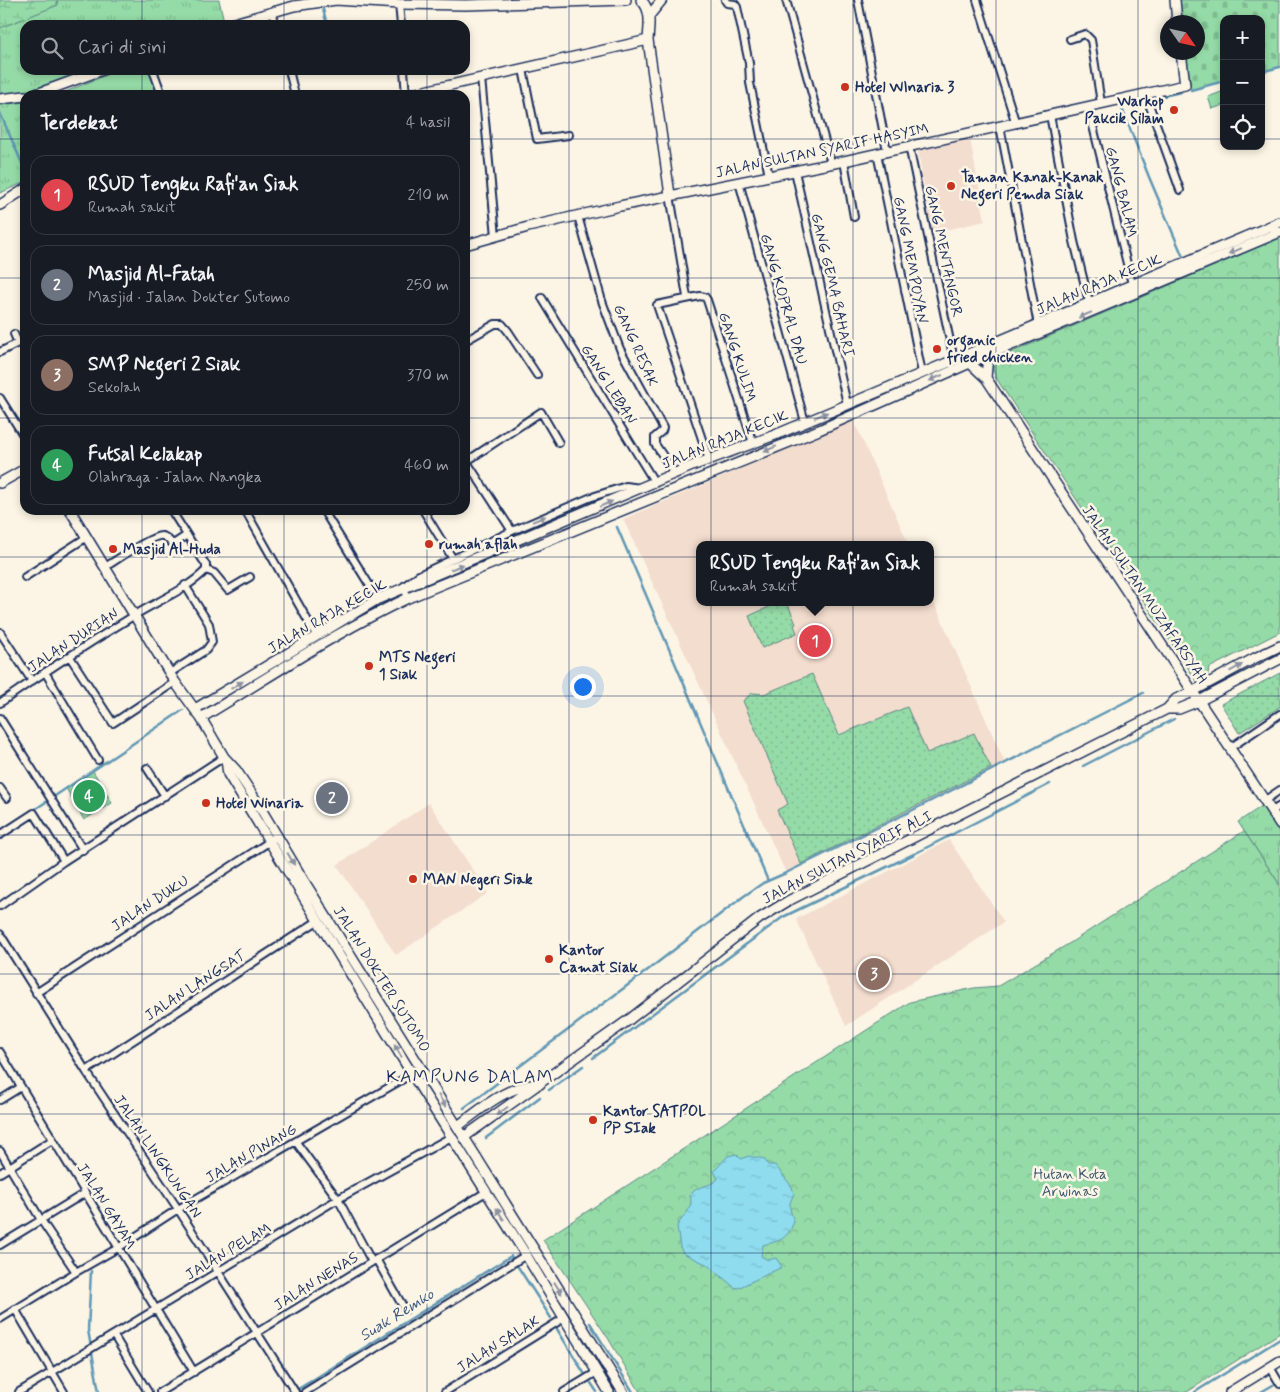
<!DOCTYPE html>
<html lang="id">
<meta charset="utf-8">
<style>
body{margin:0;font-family:Mynerve,sans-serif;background:#20242c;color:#f1f3f6}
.controls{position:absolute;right:15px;top:15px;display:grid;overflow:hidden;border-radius:10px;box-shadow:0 2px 8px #0003}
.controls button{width:45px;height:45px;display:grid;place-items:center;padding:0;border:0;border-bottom:1px solid #363941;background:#171b24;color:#f1f3f6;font:25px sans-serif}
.compass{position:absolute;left:1160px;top:15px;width:45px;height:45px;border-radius:50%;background:#171b24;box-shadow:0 2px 8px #0003;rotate:124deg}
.you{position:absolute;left:582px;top:686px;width:18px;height:18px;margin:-12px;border:4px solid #fff;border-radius:50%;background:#1a73e8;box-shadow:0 0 0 8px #1a73e833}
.badge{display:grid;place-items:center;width:32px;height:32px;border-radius:50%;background:#c8321e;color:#fff;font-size:16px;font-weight:700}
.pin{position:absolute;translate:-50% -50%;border:2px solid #fff;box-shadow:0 1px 5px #0006}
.popup{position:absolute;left:696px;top:541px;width:238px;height:65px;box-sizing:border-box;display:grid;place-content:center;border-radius:10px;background:#171b24;filter:drop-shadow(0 1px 4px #0005);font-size:16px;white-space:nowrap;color:#9ea1a6}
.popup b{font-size:19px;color:#f1f3f6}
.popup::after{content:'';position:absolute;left:50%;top:100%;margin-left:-10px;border:10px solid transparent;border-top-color:#171b24}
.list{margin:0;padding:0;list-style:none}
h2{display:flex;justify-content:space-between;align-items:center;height:65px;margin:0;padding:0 20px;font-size:21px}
h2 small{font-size:16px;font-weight:400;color:#9ea1a6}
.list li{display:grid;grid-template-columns:32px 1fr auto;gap:15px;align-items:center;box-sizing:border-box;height:80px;margin:0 10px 10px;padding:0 10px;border:1px solid #363941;border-radius:15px}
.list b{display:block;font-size:19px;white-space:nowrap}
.list p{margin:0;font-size:16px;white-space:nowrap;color:#9ea1a6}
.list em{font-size:16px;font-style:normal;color:#9ea1a6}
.icon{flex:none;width:28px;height:28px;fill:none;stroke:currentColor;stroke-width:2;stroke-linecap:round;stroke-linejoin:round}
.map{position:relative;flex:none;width:1280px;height:1392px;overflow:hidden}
.search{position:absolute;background:#171b24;box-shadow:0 2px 8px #0003;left:20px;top:20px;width:450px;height:55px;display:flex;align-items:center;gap:12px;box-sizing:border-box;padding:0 18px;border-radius:15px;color:#9ea1a6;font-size:19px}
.panel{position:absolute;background:#171b24;box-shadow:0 2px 8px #0003;left:20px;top:90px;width:450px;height:425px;border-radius:15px}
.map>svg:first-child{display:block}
.built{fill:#f3ddce}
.grass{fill:url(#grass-tufts);stroke:#588582}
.forest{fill:url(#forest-crowns);stroke:#588582}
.wetland{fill:url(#wetland-marsh);stroke:#588582}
.cemetery{fill:url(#cemetery-stones);stroke:#588582}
.garden{fill:url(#garden-dots);stroke:#588582}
.pitch{fill:#95dba7;stroke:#588582}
.water{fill:url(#water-ripples);stroke:#6097b4}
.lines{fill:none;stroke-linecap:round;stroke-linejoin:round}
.stream{stroke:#6097b4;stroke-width:2.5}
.street-casing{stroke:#1b2f5e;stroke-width:10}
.secondary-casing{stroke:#1b2f5e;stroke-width:12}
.street{stroke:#fcf5e5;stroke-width:6}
.secondary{stroke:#fcf5e5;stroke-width:9}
.oneway{fill:#8c92a2}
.grid{fill:none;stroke:#1b2f5e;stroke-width:1;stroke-opacity:0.55}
.poi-dot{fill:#c8321e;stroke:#fcf5e5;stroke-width:2}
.labels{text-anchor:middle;stroke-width:5;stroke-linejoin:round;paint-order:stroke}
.poi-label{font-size:15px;font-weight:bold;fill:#1b2f5e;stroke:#fcf5e5;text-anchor:start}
.street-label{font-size:15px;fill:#1b2f5e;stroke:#fcf5e5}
.park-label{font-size:15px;fill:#3a5a70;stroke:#fcf5e5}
.water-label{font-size:16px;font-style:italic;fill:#385a82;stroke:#fcf5e5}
.quarter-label{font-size:18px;letter-spacing:1px;fill:#1b2f5e;stroke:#fcf5e5}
</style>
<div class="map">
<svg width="1280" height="1392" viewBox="0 0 1280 1392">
<defs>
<pattern id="grass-tufts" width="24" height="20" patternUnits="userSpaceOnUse" patternTransform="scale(1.25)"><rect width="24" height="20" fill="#95dba7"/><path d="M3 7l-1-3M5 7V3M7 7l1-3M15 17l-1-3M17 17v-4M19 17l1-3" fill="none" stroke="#80bc92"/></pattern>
<pattern id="forest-crowns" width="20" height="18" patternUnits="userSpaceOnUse" patternTransform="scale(1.25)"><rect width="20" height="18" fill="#95dba7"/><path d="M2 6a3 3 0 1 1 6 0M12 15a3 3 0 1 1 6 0" fill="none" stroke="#80bc92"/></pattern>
<pattern id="wetland-marsh" width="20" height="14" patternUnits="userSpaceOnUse" patternTransform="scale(1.25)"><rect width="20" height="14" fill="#95dba7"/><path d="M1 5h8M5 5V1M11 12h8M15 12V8" fill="none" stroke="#80bc92"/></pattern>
<pattern id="cemetery-stones" width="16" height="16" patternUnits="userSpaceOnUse" patternTransform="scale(1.25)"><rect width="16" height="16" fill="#95dba7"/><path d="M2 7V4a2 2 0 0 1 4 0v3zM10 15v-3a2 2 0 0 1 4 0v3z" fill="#80bc92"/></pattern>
<pattern id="garden-dots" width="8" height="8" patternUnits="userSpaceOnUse" patternTransform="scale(1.25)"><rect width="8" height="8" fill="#95dba7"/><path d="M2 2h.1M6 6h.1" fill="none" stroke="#80bc92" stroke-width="1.8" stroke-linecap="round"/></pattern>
<pattern id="water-ripples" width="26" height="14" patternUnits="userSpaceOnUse" patternTransform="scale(1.25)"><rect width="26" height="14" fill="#8edced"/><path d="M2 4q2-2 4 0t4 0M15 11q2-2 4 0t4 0" fill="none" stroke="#7abdce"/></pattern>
</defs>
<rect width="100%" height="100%" fill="#fcf5e5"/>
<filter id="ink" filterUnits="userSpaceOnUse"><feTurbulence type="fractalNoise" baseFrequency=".02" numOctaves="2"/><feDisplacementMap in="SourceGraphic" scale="10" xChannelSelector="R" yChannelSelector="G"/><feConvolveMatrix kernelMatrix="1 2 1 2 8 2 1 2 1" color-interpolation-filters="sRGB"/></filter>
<g filter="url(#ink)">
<!-- built -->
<path class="built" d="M 970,139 L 985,221 L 932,233 L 918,151 Z
M 854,421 L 909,545 L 700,545 L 700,602 L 930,602 L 930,593 L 1005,763 L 786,873 L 623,519 Z
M 429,803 L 488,893 L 396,955 L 337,865 Z
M 949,840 L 1004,922 L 846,1026 L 796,919 Z"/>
<!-- grass -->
<path class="grass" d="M 57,0 L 219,0 L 224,21 L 213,25 L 25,25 L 25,70 L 88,70 C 59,80 30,93 0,94 L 0,27 L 57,5 Z
M 25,102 L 25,182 L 0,193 L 0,105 Z
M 1262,806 L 1280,834 L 1280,885 L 1238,822 Z"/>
<!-- forest -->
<path class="forest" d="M 1280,238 L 1280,632 L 1209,668 L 1207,678 L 1198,683 L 996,378 L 993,370 L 994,361 L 1010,353 Z
M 1244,831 L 1280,885 L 1280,1333 L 1187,1392 L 640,1392 L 608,1338 L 543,1240 L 910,1002 L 974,988 L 998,986 L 1070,943 Z"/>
<!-- wetland -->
<path class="wetland" d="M 0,0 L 57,0 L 58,5 L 0,28 Z"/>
<!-- cemetery -->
<path class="cemetery" d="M 1180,0 L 1280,0 L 1280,67 L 1261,72 L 1261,19 L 1224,19 L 1224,81 L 1191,90 L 1186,53 L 1198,52 L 1198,22 L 1183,22 Z"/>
<!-- garden -->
<path class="garden" d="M 780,602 L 787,602 L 796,624 L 794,625 L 797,633 L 762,648 L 749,616 Z
M 1280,673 L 1280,707 L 1239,733 L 1221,704 Z
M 812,674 L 839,735 L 907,707 L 927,753 L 974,733 L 991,768 L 801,864 L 777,810 L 788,804 L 743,701 L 752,693 L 764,694 Z"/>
<!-- pitch -->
<path class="pitch" d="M 118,70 L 149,70 L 159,95 L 58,95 Z
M 1224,91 L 1224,105 L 1212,109 L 1208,97 Z
M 93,771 L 112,803 L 84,820 L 66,788 Z"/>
<!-- water -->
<path class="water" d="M 736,1154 L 741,1159 L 749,1156 C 753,1158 762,1157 765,1160 C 766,1162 767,1164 768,1165 L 775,1165 L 792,1187 L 794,1194 C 787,1207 790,1208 794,1222 C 786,1240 782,1240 763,1245 L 761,1256 L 768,1260 L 776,1258 L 782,1267 L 738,1288 L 734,1287 L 708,1265 L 683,1253 L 680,1247 L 677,1226 C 684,1214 694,1209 690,1195 C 700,1183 707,1189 718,1179 L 714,1171 L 728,1156 Z"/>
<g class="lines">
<!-- stream -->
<path class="stream" d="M 322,5 L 327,25
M 1261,72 L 1280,67
M 1191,90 L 1224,81
M 1154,98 L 1181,92
M 1141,102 L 1121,106 L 1149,177 L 1183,257
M 0,113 L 25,170
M 617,527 L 768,881
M 1083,766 L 1174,719
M 31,812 L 183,710
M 593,1058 L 783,917 L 914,854 L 1050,784
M 549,1090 L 583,1066
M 464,1108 L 640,976 L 744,896 L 763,883 L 786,873 L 909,812 L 1143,693
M 486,1138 L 540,1097
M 91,1271 L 88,1330 L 99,1392
M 590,1323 L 633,1392
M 557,1329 L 584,1373
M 591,1383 L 597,1392
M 295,1391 L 511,1256 L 551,1318
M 1195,1392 L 1280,1339
M 1261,1392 L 1273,1385"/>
<!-- street casing -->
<g class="street-casing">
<path id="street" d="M 725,0 L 727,3 L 735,4 L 737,7 L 749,63 L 750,83 L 769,176
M 786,0 L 831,163
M 858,0 L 887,151
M 977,0 L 1016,124
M 399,4 L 401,25
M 272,12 L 276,25
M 1070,39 L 1085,34 L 1091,40 L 1101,103
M 523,69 L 537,139 L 569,135
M 153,70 L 162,95
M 289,70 L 295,95
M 404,70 L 406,95
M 481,78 L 496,236
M 1145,93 L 1180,190
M 1088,106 L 1132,284
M 1050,115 L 1074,241 L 1089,302
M 1000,126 L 1038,325
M 909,146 L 954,360
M 877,153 L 922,373
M 844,161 L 854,217
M 795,171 L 847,404
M 739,182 L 805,422
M 670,195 L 687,297
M 578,216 L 602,301 L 620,349 L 663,428 L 662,431 L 655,437 L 655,444 L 675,474
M 542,298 L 655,483
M 465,341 L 495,324 L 502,324 L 508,331 L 537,375
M 0,352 L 18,343 L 14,334
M 0,398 L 25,438
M 465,459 L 512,531
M 709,460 L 657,305 L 700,296 L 705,297 L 707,300 L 753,443
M 467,461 L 541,412 L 559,443
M 245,510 L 316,635
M 323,510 L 378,599
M 423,510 L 453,559
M 105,567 C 115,561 154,534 162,536 C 166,536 169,541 172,543 L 175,543 L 187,535
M 206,570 L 214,573 L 228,590 L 250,577
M 25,577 L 87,537
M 408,598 L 404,588 L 404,586 L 419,575 L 512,531 L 589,498 L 626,486 L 640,488
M 0,632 L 32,681
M 70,657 L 113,723 L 175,682
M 45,672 L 98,760
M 170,673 L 206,650 L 212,642 L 209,624 L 185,585
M 0,703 C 44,672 89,643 135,615 C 157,601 188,589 206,570 L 206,565 L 171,510
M 0,718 L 83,850
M 1230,748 L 1280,714
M 147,768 L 165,796
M 0,788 L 7,798
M 1264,801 L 1280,790
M 1272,811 L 1280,806
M 0,835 L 34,813 L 64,861
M 0,906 L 64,861 L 224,757
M 0,934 L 86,1071 L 178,1209 L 295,1392
M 36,993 L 278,836
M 0,1052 L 194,1372
M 86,1071 L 319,920
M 0,1100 L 21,1087
M 296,1142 L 338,1199 L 372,1262
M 0,1151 L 41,1220 L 76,1272
M 0,1173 L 52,1140
M 0,1245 L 85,1193
M 376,1259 L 405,1310
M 15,1309 L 64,1392
M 0,1319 L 76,1272 L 118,1248 L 178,1209 L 412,1074
M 114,1336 L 148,1392
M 1270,1367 L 1280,1384
M 19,1392 L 338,1199 L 453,1136
M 160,1392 L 486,1192
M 305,1392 L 526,1255
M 445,1392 L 564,1318
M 564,1392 L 597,1372"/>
</g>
<!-- secondary casing -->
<g class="secondary-casing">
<path id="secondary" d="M 641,0 C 652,10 649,26 648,40 L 670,195
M 1175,0 L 1177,22
M 649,16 L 662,0
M 227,25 L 294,6 L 336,0 L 399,4 L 466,5 L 626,0
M 34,95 L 102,70
M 407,95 L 648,40
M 0,99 L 25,96
M 0,205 L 25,189
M 465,245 L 528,227 L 620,206 L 844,161 L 1185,85 L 1181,52
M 970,363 L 986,378 L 1280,824
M 986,378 L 988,355
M 0,483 L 25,469
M 70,510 L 175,682 L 201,718 L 224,757 L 236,770 L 252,794 L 304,881 L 623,1392
M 195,709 L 378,599 L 692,466 L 775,435 L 954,360 L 1280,222
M 1167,709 L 1179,709 L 1199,701 L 1280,659
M 201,718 C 268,678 337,631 408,598 L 819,430 L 988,355 L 1280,232
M 226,760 L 228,774 L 412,1074 L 526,1255 L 609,1392
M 458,1126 C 484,1107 505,1086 540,1084
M 464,1137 L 630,1019 L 760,918 L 788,901 L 1167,709 L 1176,699 L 1188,694 L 1255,658 L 1280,646
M 1230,1392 L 1280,1361"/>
</g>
<!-- street -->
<use href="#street" class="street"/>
<!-- secondary -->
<use href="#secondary" class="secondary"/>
</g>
<!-- one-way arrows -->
<defs><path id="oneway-solid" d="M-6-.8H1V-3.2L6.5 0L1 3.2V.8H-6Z" transform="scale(1.25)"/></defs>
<g class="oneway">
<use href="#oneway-solid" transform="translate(1235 251) rotate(157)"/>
<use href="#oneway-solid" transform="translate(1085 315) rotate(157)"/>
<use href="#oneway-solid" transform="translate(936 378) rotate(156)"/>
<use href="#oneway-solid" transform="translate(821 415) rotate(-22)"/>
<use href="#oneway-solid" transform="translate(770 449) rotate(157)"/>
<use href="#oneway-solid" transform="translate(606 504) rotate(-23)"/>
<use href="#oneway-solid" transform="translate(539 519) rotate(-23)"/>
<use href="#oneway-solid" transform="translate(457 567) rotate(-22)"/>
<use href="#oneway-solid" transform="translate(1236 668) rotate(-29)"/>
<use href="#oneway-solid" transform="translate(237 685) rotate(-31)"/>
<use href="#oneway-solid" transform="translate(291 859) rotate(60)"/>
<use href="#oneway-solid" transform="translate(398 1051) rotate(-121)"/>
<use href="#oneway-solid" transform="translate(442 1101) rotate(59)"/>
<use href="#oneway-solid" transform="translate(502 1111) rotate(145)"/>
<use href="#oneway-solid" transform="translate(500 1214) rotate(-123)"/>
<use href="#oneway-solid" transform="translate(558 1288) rotate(58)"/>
</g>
</g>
<!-- grid -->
<path class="grid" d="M 142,0 L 142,25M 284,0 L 284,25M 427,0 L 427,25M 569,0 L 569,1392M 711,0 L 711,1392M 853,0 L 853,1392M 996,0 L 996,1392M 1138,0 L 1138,1392M 142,70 L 142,95M 284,70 L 284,95M 427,70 L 427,95M 0,139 L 25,139M 465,139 L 1224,139M 1261,139 L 1280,139M 0,278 L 25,278M 465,278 L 1280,278M 0,418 L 25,418M 465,418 L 1280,418M 142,510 L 142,1392M 284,510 L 284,1392M 427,510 L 427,1392M 0,557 L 1280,557M 0,696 L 1280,696M 0,835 L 1280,835M 0,974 L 1280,974M 0,1114 L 1280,1114M 0,1253 L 1280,1253"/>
<!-- markers -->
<g class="poi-dot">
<circle cx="845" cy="87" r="5"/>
<circle cx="1174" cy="110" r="5"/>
<circle cx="951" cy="186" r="5"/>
<circle cx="937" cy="349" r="5"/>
<circle cx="429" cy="544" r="5"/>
<circle cx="113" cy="549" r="5"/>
<circle cx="369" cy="666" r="5"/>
<circle cx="206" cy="803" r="5"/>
<circle cx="413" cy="879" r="5"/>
<circle cx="549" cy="959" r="5"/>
<circle cx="593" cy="1120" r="5"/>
</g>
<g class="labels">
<!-- poi labels -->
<g class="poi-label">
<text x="855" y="92">Hotel WInaria 3</text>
<text x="1164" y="106" text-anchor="end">Warkop<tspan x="1164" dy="17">Pakcik Silam</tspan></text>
<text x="961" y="182">Taman Kanak-Kanak<tspan x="961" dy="17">Negeri Pemda Siak</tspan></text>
<text x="947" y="345">organic<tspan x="947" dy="17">fried chicken</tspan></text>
<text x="439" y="549">rumah aflah</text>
<text x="123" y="554">Masjid Al-Huda</text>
<text x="379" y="662">MTS Negeri<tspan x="379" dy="17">1 Siak</tspan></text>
<text x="216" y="808">Hotel Winaria</text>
<text x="423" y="884">MAN Negeri Siak</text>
<text x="559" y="955">Kantor<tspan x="559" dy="17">Camat Siak</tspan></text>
<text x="603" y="1116">Kantor SATPOL<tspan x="603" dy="17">PP SIak</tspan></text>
</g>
<!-- street labels -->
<g class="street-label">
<text transform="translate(822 150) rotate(-12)" y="5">JALAN SULTAN SYARIF HASYIM</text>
<text transform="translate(1122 192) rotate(76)" y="5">GANG BALAM</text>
<text transform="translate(944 251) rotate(78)" y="5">GANG MENTANGOR</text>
<text transform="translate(911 260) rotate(79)" y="5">GANG MEMPOYAN</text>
<text transform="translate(1099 284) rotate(-23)" y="5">JALAN RAJA KECIK</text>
<text transform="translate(833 285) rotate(77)" y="5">GANG GEMA BAHARI</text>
<text transform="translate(784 299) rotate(74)" y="5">GANG KOPRAL DAU</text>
<text transform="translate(636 345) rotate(66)" y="5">GANG RESAK</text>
<text transform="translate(738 357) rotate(72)" y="5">GANG KULIM</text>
<text transform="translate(609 384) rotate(58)" y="5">GANG LEBAN</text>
<text transform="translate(725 439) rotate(-22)" y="5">JALAN RAJA KECIK</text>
<text transform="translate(1145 594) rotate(56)" y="5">JALAN SULTAN MUZAFARSYAH</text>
<text transform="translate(327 616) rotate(-30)" y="5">JALAN RAJA KECIK</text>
<text transform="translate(73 640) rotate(-33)" y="5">JALAN DURIAN</text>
<text transform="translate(847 857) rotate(-27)" y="5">JALAN SULTAN SYARIF ALI</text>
<text transform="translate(150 903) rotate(-33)" y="5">JALAN DUKU</text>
<text transform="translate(382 979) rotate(58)" y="5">JALAN DOKTER SUTOMO</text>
<text transform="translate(195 985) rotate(-33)" y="5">JALAN LANGSAT</text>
<text transform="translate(251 1153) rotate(-30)" y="5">JALAN PINANG</text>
<text transform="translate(158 1156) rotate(56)" y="5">JALAN LINGKUNGAN</text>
<text transform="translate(107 1206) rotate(58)" y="5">JALAN GAYAM</text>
<text transform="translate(228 1251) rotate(-31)" y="5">JALAN PELAM</text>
<text transform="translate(316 1281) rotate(-32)" y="5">JALAN NENAS</text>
<text transform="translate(498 1344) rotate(-32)" y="5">JALAN SALAK</text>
</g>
<!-- park labels -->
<g class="park-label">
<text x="1070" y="1179">Hutan Kota<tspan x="1070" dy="17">Arwinas</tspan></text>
</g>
<!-- water labels -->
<g class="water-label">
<text transform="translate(396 1314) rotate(-32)" y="6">Suak Remko</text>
</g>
<!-- quarter labels -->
<g class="quarter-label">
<text x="470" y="1082">KAMPUNG DALAM</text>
</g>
</g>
</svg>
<div class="controls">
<button>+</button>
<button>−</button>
<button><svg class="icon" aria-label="locate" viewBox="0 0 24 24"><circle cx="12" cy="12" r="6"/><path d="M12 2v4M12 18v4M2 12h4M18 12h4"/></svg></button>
</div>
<svg class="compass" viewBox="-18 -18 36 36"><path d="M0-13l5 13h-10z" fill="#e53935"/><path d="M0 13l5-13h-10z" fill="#9ea1a6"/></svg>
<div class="you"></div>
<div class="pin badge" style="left:815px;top:641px;background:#e0444e">1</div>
<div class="popup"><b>RSUD Tengku Rafi'an Siak</b>Rumah sakit</div>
<div class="pin badge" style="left:332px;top:798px;background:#6b7280">2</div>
<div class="pin badge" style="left:874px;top:974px;background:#8d6e63">3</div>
<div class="pin badge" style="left:89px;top:796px;background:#2e9e5b">4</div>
<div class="search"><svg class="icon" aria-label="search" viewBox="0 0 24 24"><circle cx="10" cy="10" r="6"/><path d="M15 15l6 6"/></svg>Cari di sini</div>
<section class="panel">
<h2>Terdekat<small>4 hasil</small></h2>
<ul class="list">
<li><span class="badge" style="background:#e0444e">1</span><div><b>RSUD Tengku Rafi'an Siak</b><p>Rumah sakit</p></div><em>210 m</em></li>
<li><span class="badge" style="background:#6b7280">2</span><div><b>Masjid Al-Fatah</b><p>Masjid · Jalan Dokter Sutomo</p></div><em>250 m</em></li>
<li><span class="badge" style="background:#8d6e63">3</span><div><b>SMP Negeri 2 Siak</b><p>Sekolah</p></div><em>370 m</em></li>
<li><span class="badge" style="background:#2e9e5b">4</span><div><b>Futsal Kelakap</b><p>Olahraga · Jalan Nangka</p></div><em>460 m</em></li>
</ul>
</section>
</div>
